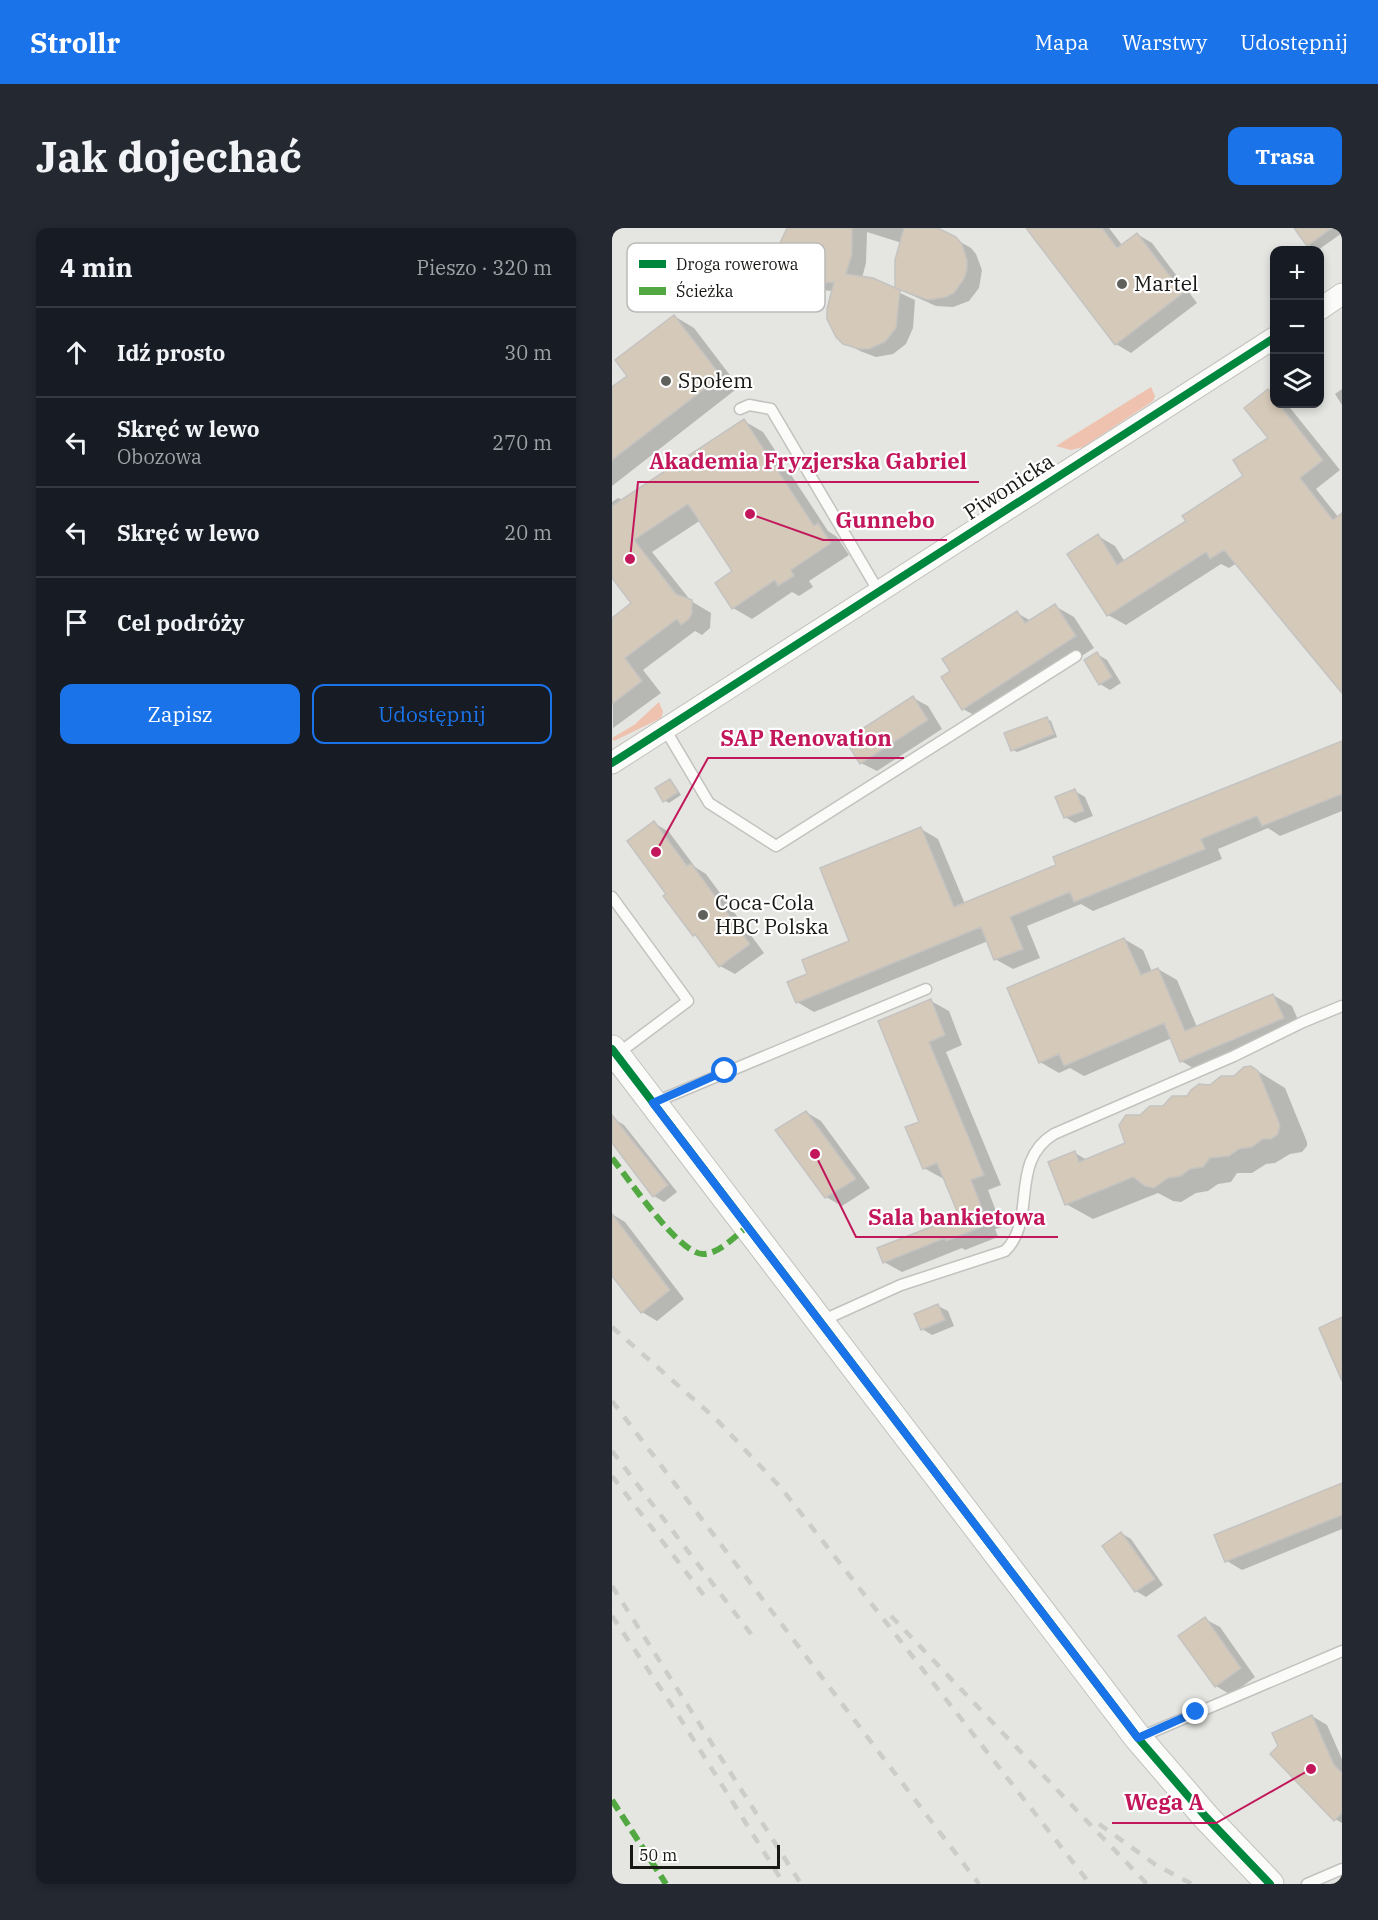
<!DOCTYPE html>
<html lang="pl">
<meta charset="utf-8">
<style>
body{margin:0;font-family:"IBM Plex Serif",serif;background:#242831;color:#f1f3f6}
.controls{position:absolute;right:18px;top:18px;display:grid;overflow:hidden;border-radius:12px;box-shadow:0 3px 9px #0003}
.controls button{width:54px;height:54px;display:grid;place-items:center;padding:0;border:0;border-bottom:2px solid #363941;background:#171b24;color:#f1f3f6;font:30px sans-serif}
.scale{position:absolute;left:18px;bottom:15px;width:150px;box-sizing:border-box;padding-left:6px;border:3px solid #181815;border-top:0;font-size:16px;line-height:21px;white-space:nowrap;color:#181815;-webkit-text-stroke:4px #fff;paint-order:stroke}
.stop{position:absolute;width:18px;height:18px;margin:-14px;border:4px solid #1a73e8;border-radius:50%;background:#fff}
.stop.end{background:#1a73e8;border-color:#fff;box-shadow:0 2px 6px #0008}
.list{margin:0;padding:0;list-style:none}
h2{display:flex;justify-content:space-between;align-items:center;height:78px;margin:0;padding:0 24px;font-size:26px}
h2 small{font-size:20px;font-weight:400;color:#9ea1a6}
.list li{display:grid;grid-template-columns:39px 1fr auto;gap:18px;align-items:center;box-sizing:border-box;height:90px;padding:0 24px;border-top:2px solid #363941}
.list b{display:block;font-size:22px;white-space:nowrap}
.list p{margin:0;font-size:20px;white-space:nowrap;color:#9ea1a6}
.list em{font-size:20px;font-style:normal;color:#9ea1a6}
.actions{display:flex;gap:12px;padding:18px 24px}
.actions a{flex:1;padding:14px 0;border:2px solid #1a73e8;border-radius:12px;text-align:center;font-size:21px;color:#1a73e8}
.actions .main{background:#1a73e8;color:#fff}
.icon{flex:none;width:33px;height:33px;fill:none;stroke:currentColor;stroke-width:2;stroke-linecap:round;stroke-linejoin:round}
.map{position:relative;flex:none;width:730px;height:1656px;overflow:hidden;border-radius:12px}
header{display:flex;align-items:center;gap:36px;box-sizing:border-box;height:84px;padding:0 30px;background:#1a73e8;color:#fff}
header strong{font-size:28px}
nav{display:flex;gap:33px;margin-inline-start:auto;font-size:21px}
.intro{display:flex;align-items:center;justify-content:space-between;box-sizing:border-box;height:144px;padding:0 36px}
h1{margin:0;font-size:42px}
.button{padding:15px 27px;border-radius:12px;background:#1a73e8;color:#fff;font-size:21px;font-weight:700}
main{display:flex;gap:36px;padding:0 36px}
aside{flex:1;background:#171b24;border-radius:12px;box-shadow:0 3px 9px #0003}
.map>svg:first-child{display:block}
.green{fill:#eec2ae}
.shadow{fill:#0003}
.building{fill:#d5c9b9;stroke:#c4c3c1;stroke-width:1.5}
.lines{fill:none;stroke-linecap:round;stroke-linejoin:round}
.service-casing{stroke:#c2c2bf;stroke-width:13}
.minor-casing{stroke:#c2c2bf;stroke-width:23}
.tertiary-casing{stroke:#c2c2bf;stroke-width:29}
.service{stroke:#fbfbfa;stroke-width:10}
.minor{stroke:#fbfbfa;stroke-width:21}
.tertiary{stroke:#fbfbfa;stroke-width:27}
.rail{stroke:#cccccb;stroke-width:4.5;stroke-dasharray:10 10;stroke-linecap:butt}
.quiet{stroke:#52a942;stroke-width:6;stroke-dasharray:12 6;stroke-linecap:butt}
.cycleway-casing{stroke:#fff;stroke-width:11}
.cycleway{stroke:#00873e;stroke-width:8}
.route{stroke:#1a73e8;stroke-width:8}
.poi-dot{fill:#60605c;stroke:#fff;stroke-width:2}
.labels{text-anchor:middle;stroke-width:4.5;stroke-linejoin:round;paint-order:stroke}
.poi-label{font-size:21px;fill:#181815;stroke:#fff;text-anchor:start}
.street-label{font-size:21px;fill:#181815;stroke:#fff}
.key{fill:#fff;stroke:#babab9;stroke-width:1.5}
.key-label{font-size:16px;fill:#181815}
.leader{fill:none;stroke:#c2185b;stroke-width:2}
.callout-dot{fill:#c2185b;stroke:#fff;stroke-width:2}
.callout-label{font-size:22px;text-anchor:middle;font-weight:bold;fill:#c2185b;stroke:#fff;stroke-width:4.5;stroke-linejoin:round;paint-order:stroke}
</style>
<header>
<strong>Strollr</strong>
<nav><a>Mapa</a><a>Warstwy</a><a>Udostępnij</a></nav>
</header>
<div class="intro"><h1>Jak dojechać</h1><a class="button">Trasa</a></div>
<main>
<aside>
<h2>4 min<small>Pieszo · 320 m</small></h2>
<ul class="list">
<li><svg class="icon" aria-label="ahead" viewBox="0 0 24 24"><path d="M12 20V5M6 11l6-6 6 6"/></svg><div><b>Idź prosto</b></div><em>30 m</em></li>
<li><svg class="icon" aria-label="left" viewBox="0 0 24 24"><path d="M17 20v-9H6M10 6l-5 5 5 5"/></svg><div><b>Skręć w lewo</b><p>Obozowa</p></div><em>270 m</em></li>
<li><svg class="icon" aria-label="left" viewBox="0 0 24 24"><path d="M17 20v-9H6M10 6l-5 5 5 5"/></svg><div><b>Skręć w lewo</b></div><em>20 m</em></li>
<li><svg class="icon" aria-label="arrive" viewBox="0 0 24 24"><path d="M6 21V4h12l-3 4 3 4H6"/></svg><div><b>Cel podróży</b></div></li>
</ul>
<div class="actions"><a class="main">Zapisz</a><a>Udostępnij</a></div>
</aside>
<div class="map">
<svg width="730" height="1656" viewBox="0 0 730 1656">
<rect width="100%" height="100%" fill="#e5e5e1"/>
<!-- green -->
<path class="green" d="M 539,159 L 543,168 L 541,173 L 471,219 L 459,222 L 444,218 Z
M 47,474 L 51,484 L 49,490 L 2,513 L 0,510 L 22,497 Z"/>
<!-- shadow -->
<path class="shadow" d="M 177,0 L 319,0 L 329,3 L 359,20 L 364,26 L 370,42 L 367,60 L 357,73 L 341,79 L 324,78 L 295,65 L 285,59 L 290,15 L 255,4 L 254,35 L 250,50 L 260,52 L 303,72 L 301,100 L 294,116 L 281,126 L 264,129 L 248,123 L 232,114 L 221,63 L 209,62 L 193,52 Z
M 416,0 L 497,0 L 510,17 L 525,6 L 540,15 L 585,75 L 519,125 L 504,116 Z
M 684,0 L 730,0 L 730,5 L 706,22 L 696,17 Z
M 62,88 L 82,100 L 127,159 L 0,258 L 0,161 L 17,148 Z
M 730,161 L 730,177 L 723,166 Z
M 656,163 L 662,167 L 662,176 L 675,176 L 728,242 L 704,261 L 727,290 L 730,462 L 625,335 L 617,340 L 609,336 L 514,397 L 496,387 L 486,308 L 503,318 L 513,334 L 576,294 L 634,248 L 658,210 Z
M 132,193 L 151,204 L 216,303 L 225,309 L 237,327 L 197,353 L 201,359 L 187,368 L 180,364 L 140,391 L 121,380 L 122,344 L 89,292 L 40,324 L 79,373 L 99,385 L 98,400 L 90,407 L 83,403 L 31,442 L 49,465 L 1,500 L 0,392 L 21,376 L 0,348 L 0,274 L 6,270 L 11,272 Z
M 443,378 L 462,389 L 482,420 L 371,492 L 351,481 L 405,385 L 419,393 Z
M 485,426 L 495,432 L 509,455 L 498,462 L 488,456 Z
M 301,470 L 316,478 L 330,501 L 265,543 L 249,535 Z
M 435,491 L 439,493 L 445,509 L 405,524 L 401,522 Z
M 730,514 L 730,583 L 668,608 L 656,600 L 606,621 L 610,631 L 481,683 L 469,676 L 415,698 L 428,730 L 401,741 L 383,731 L 376,713 L 202,784 L 185,774 L 197,746 L 239,713 L 309,601 L 326,611 L 353,676 L 446,638 Z
M 58,553 L 62,556 L 69,567 L 57,575 L 52,572 Z
M 463,563 L 473,569 L 481,588 L 463,595 L 453,589 Z
M 42,595 L 57,604 L 83,639 L 94,646 L 152,725 L 123,746 L 108,738 L 89,711 L 82,707 L 56,666 Z
M 512,711 L 531,722 L 540,744 L 546,741 L 565,752 L 585,799 L 661,767 L 680,778 L 690,801 L 588,844 L 569,833 L 560,810 L 472,848 L 458,840 L 447,845 L 428,834 Z
M 319,773 L 337,783 L 350,817 L 334,824 L 389,957 L 376,962 L 390,999 L 383,1001 L 386,1009 L 353,1022 L 350,1020 L 290,1044 L 272,1034 L 349,988 L 332,949 L 330,950 L 312,940 L 309,894 Z
M 639,839 L 673,860 L 695,914 L 695,918 L 690,924 L 678,926 L 663,935 L 654,936 L 640,945 L 625,945 L 619,954 L 606,956 L 596,963 L 584,965 L 569,974 L 561,973 L 546,965 L 481,991 L 454,976 L 463,925 L 475,932 L 514,916 L 528,889 L 622,849 Z
M 194,884 L 209,893 L 258,960 L 230,978 L 214,969 Z
M 2,891 L 12,897 L 65,964 L 52,974 L 42,968 L 0,913 L 0,892 Z
M 0,986 L 13,994 L 72,1071 L 45,1093 L 30,1084 L 0,1046 Z
M 326,1078 L 336,1083 L 342,1098 L 320,1107 L 310,1101 Z
M 730,1257 L 730,1301 L 630,1342 L 615,1333 Z
M 509,1305 L 519,1311 L 551,1357 L 534,1369 L 524,1363 L 492,1318 Z
M 593,1391 L 608,1399 L 643,1449 L 619,1467 L 604,1458 Z
M 700,1488 L 715,1497 L 730,1531 L 730,1595 L 723,1591 Z"/>
<!-- building -->
<path class="building" d="M 175,0 L 240,0 L 240,26 L 234,46 L 261,50 L 288,62 L 284,100 L 273,114 L 257,121 L 248,121 L 231,116 L 224,109 L 215,91 L 215,81 L 222,54 L 201,56 L 192,54 L 177,44 L 168,25 L 168,15 Z
M 292,0 L 326,0 L 344,9 L 350,16 L 355,32 L 355,42 L 352,51 L 342,65 L 334,69 L 316,72 L 283,60 L 283,32 Z
M 414,0 L 490,0 L 505,20 L 525,5 L 571,65 L 503,117 Z
M 682,0 L 720,0 L 695,18 Z
M 62,87 L 109,148 L 0,232 L 0,159 L 15,148 L 3,132 Z
M 656,161 L 663,169 L 663,176 L 667,176 L 711,232 L 688,250 L 721,292 L 730,285 L 730,465 L 612,322 L 598,331 L 594,324 L 495,388 L 455,326 L 486,306 L 505,337 L 574,293 L 570,288 L 631,248 L 621,232 L 656,210 L 632,180 Z
M 132,191 L 202,298 L 206,295 L 219,315 L 179,342 L 182,348 L 166,358 L 163,352 L 120,381 L 103,355 L 120,343 L 76,276 L 22,312 L 64,366 L 80,372 L 80,385 L 77,391 L 69,397 L 65,391 L 13,430 L 30,453 L 0,476 L 0,390 L 19,375 L 0,350 L 0,278 Z
M 443,376 L 464,408 L 350,482 L 329,449 L 338,443 L 330,431 L 405,383 L 413,395 Z
M 485,424 L 500,449 L 487,457 L 472,432 Z
M 301,468 L 316,492 L 248,536 L 233,512 Z
M 435,489 L 442,506 L 399,523 L 392,505 Z
M 730,513 L 730,566 L 650,598 L 645,588 L 589,611 L 593,621 L 462,674 L 458,664 L 398,689 L 411,721 L 382,732 L 369,699 L 184,775 L 175,754 L 195,746 L 190,732 L 237,713 L 208,640 L 309,599 L 342,679 L 444,637 L 441,629 Z
M 58,551 L 66,564 L 51,574 L 43,560 Z
M 463,561 L 472,583 L 452,590 L 443,569 Z
M 42,593 L 75,638 L 79,635 L 138,716 L 107,739 L 83,706 L 81,708 L 51,668 L 54,666 L 15,613 Z
M 512,710 L 529,747 L 546,740 L 573,803 L 661,766 L 672,790 L 568,834 L 552,795 L 452,838 L 447,826 L 427,835 L 395,760 Z
M 319,771 L 333,807 L 317,814 L 372,947 L 359,952 L 373,988 L 366,991 L 369,999 L 334,1013 L 333,1010 L 271,1035 L 265,1020 L 347,988 L 325,935 L 311,941 L 293,899 L 307,894 L 266,793 Z
M 639,838 L 646,843 L 668,897 L 666,906 L 659,911 L 651,911 L 640,919 L 627,921 L 617,928 L 598,930 L 591,939 L 578,941 L 569,948 L 556,950 L 542,960 L 533,958 L 521,949 L 453,977 L 436,934 L 463,923 L 467,934 L 513,915 L 507,897 L 514,887 L 528,887 L 538,878 L 551,878 L 560,868 L 575,868 L 579,862 L 587,856 L 598,857 L 609,848 L 622,848 L 632,839 Z
M 194,883 L 244,951 L 213,970 L 163,902 Z
M 0,887 L 56,957 L 41,969 L 0,915 Z
M 0,986 L 58,1062 L 29,1085 L 0,1048 Z
M 326,1076 L 333,1092 L 309,1102 L 302,1086 Z
M 730,1089 L 730,1153 L 707,1100 Z
M 730,1255 L 730,1287 L 613,1334 L 602,1307 Z
M 509,1304 L 543,1351 L 523,1364 L 490,1318 Z
M 593,1389 L 629,1440 L 603,1459 L 566,1408 Z
M 700,1487 L 722,1537 L 730,1545 L 730,1585 L 722,1593 L 658,1526 L 666,1518 L 660,1505 Z"/>
<g class="lines">
<!-- service casing -->
<g class="service-casing">
<path id="service" d="M 128,181 L 137,177 L 159,181 L 267,364
M 53,501 L 97,575 L 164,618 L 464,428
M 0,669 L 76,773 L 4,827
M 41,875 L 314,761
M 207,1094 L 289,1057 L 393,1023 C 426,991 396,934 442,906 L 622,828 L 691,794 L 730,778
M 526,1510 L 730,1423
M 695,1656 L 730,1641"/>
</g>
<!-- minor casing -->
<g class="minor-casing">
<path id="minor" d="M 708,81 L 730,66
M 0,535 L 662,110"/>
</g>
<!-- tertiary casing -->
<g class="tertiary-casing">
<path id="tertiary" d="M 0,821 L 526,1510 L 594,1589 L 658,1656"/>
</g>
<!-- service -->
<use href="#service" class="service"/>
<!-- minor -->
<use href="#minor" class="minor"/>
<!-- tertiary -->
<use href="#tertiary" class="tertiary"/>
<!-- rail -->
<path class="rail" d="M 0,1099 L 104,1191 L 170,1261 L 478,1656
M 0,1173 L 367,1656
M 0,1223 L 142,1410
M 0,1248 L 94,1370
M 0,1358 L 189,1656
M 0,1388 L 61,1479 L 172,1656
M 279,1388 L 535,1656
M 487,1596 L 544,1637 L 580,1656"/>
<!-- quiet -->
<path class="quiet" d="M 0,930 C 16,950 68,1028 92,1026 C 108,1025 123,1008 135,999
M 0,1572 L 54,1656"/>
<!-- cycleway casing -->
<g class="cycleway-casing">
<path id="cycleway" d="M 0,535 L 662,110
M 0,821 L 526,1510 L 594,1589 L 658,1656"/>
</g>
<!-- cycleway -->
<use href="#cycleway" class="cycleway"/>
</g>
<g class="lines">
<!-- route -->
<path class="route" d="M 113,843 L 41,875 L 526,1510 L 584,1484"/>
</g>
<!-- markers -->
<g class="poi-dot">
<circle cx="510" cy="56" r="6"/>
<circle cx="54" cy="153" r="6"/>
<circle cx="91" cy="687" r="6"/>
</g>
<g class="labels">
<!-- poi labels -->
<g class="poi-label">
<text x="522" y="63">Martel</text>
<text x="66" y="160">Społem</text>
<text x="103" y="682">Coca-Cola<tspan x="103" dy="24">HBC Polska</tspan></text>
</g>
<!-- street labels -->
<g class="street-label">
<text transform="translate(397 259) rotate(-33)" y="7">Piwonicka</text>
</g>
</g>
<!-- legend -->
<rect x="15" y="15" width="198" height="69" rx="9" class="key"/>
<rect x="27" y="32" width="27" height="8" fill="#00873e"/>
<rect x="27" y="59" width="27" height="8" fill="#52a942"/>
<g class="key-label">
<text x="64" y="42">Droga rowerowa</text>
<text x="64" y="69">Ścieżka</text>
</g>
<!-- callouts -->
<path class="leader" d="M18 331L26 254H367M138 286L211 312H335M44 624L96 530H292M203 926L244 1009H446M699 1541L604 1595H500"/>
<g class="callout-dot">
<circle cx="18" cy="331" r="6"/>
<circle cx="138" cy="286" r="6"/>
<circle cx="44" cy="624" r="6"/>
<circle cx="203" cy="926" r="6"/>
<circle cx="699" cy="1541" r="6"/>
</g>
<g class="callout-label">
<text x="196" y="241">Akademia Fryzjerska Gabriel</text>
<text x="273" y="300">Gunnebo</text>
<text x="194" y="518">SAP Renovation</text>
<text x="345" y="997">Sala bankietowa</text>
<text x="552" y="1582">Wega A</text>
</g>
</svg>
<div class="controls">
<button>+</button>
<button>−</button>
<button><svg class="icon" aria-label="layers" viewBox="0 0 24 24"><path d="M12 4l9 5-9 5-9-5zM3 14l9 5 9-5"/></svg></button>
</div>
<div class="scale">50 m</div>
<div class="stop" style="left:113px;top:843px"></div>
<div class="stop end" style="left:584px;top:1484px"></div>
</div>
</main>
